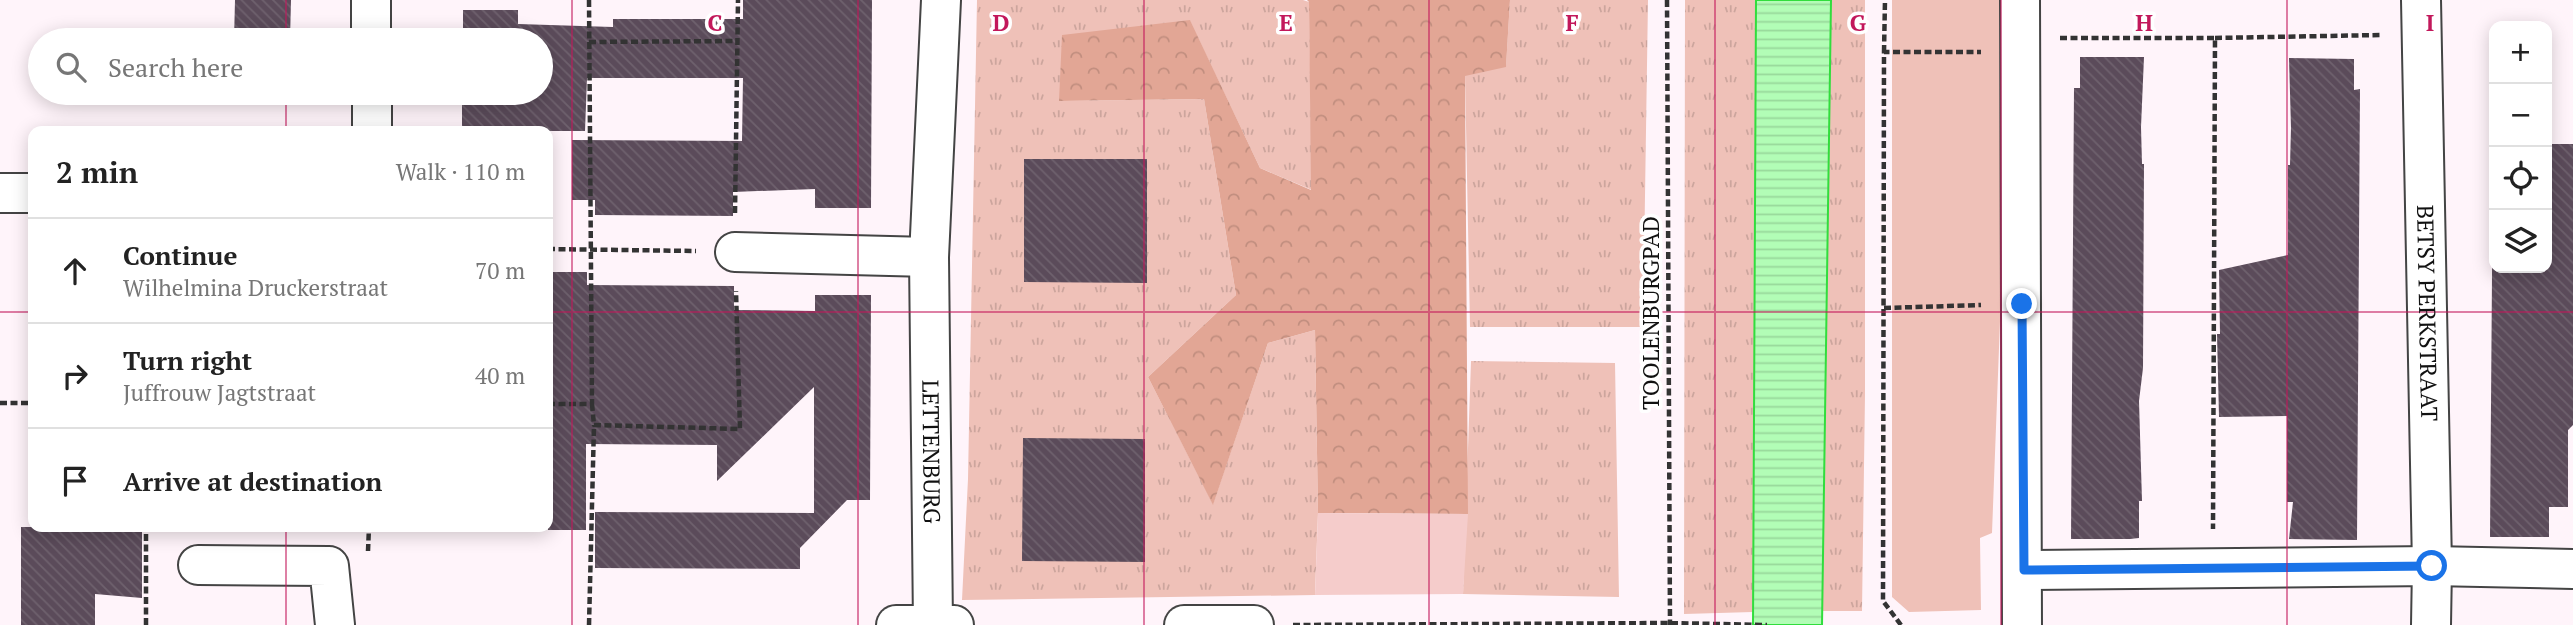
<!DOCTYPE html>
<meta charset="utf-8">
<style>
body{margin:0;font-family:"PT Serif",serif;background:#f2f2f2;color:#222}
.controls{position:absolute;right:21px;top:21px;display:grid;overflow:hidden;border-radius:14px;box-shadow:0 4px 18px #0003}
.controls button{width:63px;height:63px;display:grid;place-items:center;padding:0;border:0;border-bottom:2px solid #e0e0e0;background:#fff;color:#222;font:35px sans-serif}
.stop{position:absolute;width:21px;height:21px;margin:-16px;border:5px solid #1a73e8;border-radius:50%;background:#fff}
.stop.end{background:#1a73e8;border-color:#fff;box-shadow:0 2px 7px #0008}
.list{margin:0;padding:0;list-style:none}
h2{display:flex;justify-content:space-between;align-items:center;height:91px;margin:0;padding:0 28px;font-size:30px}
h2 small{font-size:23px;font-weight:400;color:#767676}
.list li{display:grid;grid-template-columns:46px 1fr auto;gap:21px;align-items:center;box-sizing:border-box;height:105px;padding:0 28px;border-top:2px solid #e0e0e0}
.list b{display:block;font-size:26px;white-space:nowrap}
.list p{margin:0;font-size:23px;white-space:nowrap;color:#767676}
.list em{font-size:23px;font-style:normal;color:#767676}
.icon{flex:none;width:38px;height:38px;fill:none;stroke:currentColor;stroke-width:2;stroke-linecap:round;stroke-linejoin:round}
.map{position:relative;flex:none;width:2573px;height:625px;overflow:hidden}
.search{position:absolute;background:#fff;box-shadow:0 4px 18px #0003;left:28px;top:28px;width:525px;height:77px;display:flex;align-items:center;gap:18px;box-sizing:border-box;padding:0 24px;border-radius:38px;color:#767676;font-size:26px}
.panel{position:absolute;background:#fff;box-shadow:0 4px 18px #0003;left:28px;top:126px;width:525px;height:406px;border-radius:14px}
.map>svg:first-child{display:block}
.grass{fill:url(#grass-tufts)}
.forest{fill:url(#forest-crowns)}
.garden{fill:#efc1b8}
.pitch{fill:#f5cccb}
.water{fill:url(#water-rules);stroke:#31dd3d;stroke-width:2}
.building{fill:url(#building-back-hatch)}
.lines{fill:none;stroke-linecap:round;stroke-linejoin:round}
.minor-casing{stroke:#444;stroke-width:42}
.path{stroke:#333;stroke-width:4.5;stroke-dasharray:7 3.5;stroke-linecap:butt}
.minor{stroke:#fff;stroke-width:38}
.route{stroke:#1a73e8;stroke-width:9}
.grid{fill:none;stroke:#c2185b;stroke-width:2;stroke-opacity:0.55}
.labels{text-anchor:middle;stroke-width:7;stroke-linejoin:round;paint-order:stroke}
.street-label{font-size:23px;fill:#111;stroke:#fff}
.grid-label{font-size:23px;text-anchor:middle;font-weight:bold;fill:#c2185b;stroke:#fff;stroke-width:7;stroke-linejoin:round;paint-order:stroke}
</style>
<div class="map">
<svg width="2573" height="625" viewBox="0 0 2573 625">
<defs>
<pattern id="grass-tufts" width="24" height="20" patternUnits="userSpaceOnUse" patternTransform="scale(1.75)"><rect width="24" height="20" fill="#efc1b8"/><path d="M3 7l-1-3M5 7V3M7 7l1-3M15 17l-1-3M17 17v-4M19 17l1-3" fill="none" stroke="#cca59d"/></pattern>
<pattern id="forest-crowns" width="20" height="18" patternUnits="userSpaceOnUse" patternTransform="scale(1.75)"><rect width="20" height="18" fill="#e2a695"/><path d="M2 6a3 3 0 1 1 6 0M12 15a3 3 0 1 1 6 0" fill="none" stroke="#c18e7f"/></pattern>
<pattern id="water-rules" width="6" height="5" patternUnits="userSpaceOnUse" patternTransform="scale(1.75)"><rect width="6" height="5" fill="#b2fdb6"/><path d="M0 2.5h6" fill="none" stroke="#98d89b"/></pattern>
<pattern id="building-back-hatch" width="6" height="6" patternUnits="userSpaceOnUse" patternTransform="scale(1.75)"><rect width="6" height="6" fill="#5b4b5a"/><path d="M-1 5l2 2M0 0l6 6M5-1l2 2" fill="none" stroke="#6e616d"/></pattern>
</defs>
<rect width="100%" height="100%" fill="#fff4fa"/>
<!-- grass -->
<path class="grass" d="M 977,0 L 1303,0 L 1309,2 L 1312,190 L 1260,168 L 1190,21 L 1059,101 L 1204,99 L 1236,295 L 1148,377 L 1213,504 L 1268,343 L 1315,330 L 1318,513 L 1315,595 L 962,600 L 968,479 Z
M 1510,0 L 1648,0 L 1643,327 L 1470,327 L 1465,75 L 1506,66 Z
M 1685,0 L 1756,0 L 1753,612 L 1684,614 Z
M 1831,0 L 1865,0 L 1865,395 L 1862,611 L 1822,611 Z
M 1471,361 L 1615,363 L 1619,597 L 1463,594 Z"/>
<!-- forest -->
<path class="forest" d="M 1307,0 L 1510,0 L 1506,67 L 1465,76 L 1468,514 L 1318,513 L 1315,330 L 1268,343 L 1213,505 L 1148,377 L 1236,295 L 1204,99 L 1059,101 L 1062,35 L 1190,20 L 1260,168 L 1311,190 L 1309,2 Z"/>
<!-- garden -->
<path class="garden" d="M 1892,0 L 1999,0 L 2001,295 L 1992,533 L 1980,538 L 1981,610 L 1909,612 L 1892,597 Z"/>
<!-- pitch -->
<path class="pitch" d="M 1318,513 L 1468,514 L 1463,594 L 1315,595 Z"/>
<!-- water -->
<path class="water" d="M 1756,0 L 1831,0 L 1822,625 L 1753,625 Z"/>
<!-- building -->
<path class="building" d="M 235,0 L 291,0 L 290,40 L 234,40 Z
M 743,0 L 872,0 L 871,208 L 815,208 L 815,189 L 733,192 L 733,216 L 595,215 L 595,200 L 572,200 L 572,140 L 742,141 L 743,78 L 587,78 L 585,131 L 462,131 L 462,93 L 541,93 L 541,40 L 463,40 L 463,10 L 518,10 L 518,24 L 613,27 L 613,19 L 743,19 Z
M 2080,57 L 2144,57 L 2141,127 L 2142,164 L 2144,164 L 2143,368 L 2139,401 L 2142,501 L 2139,501 L 2139,538 L 2130,539 L 2071,539 L 2074,88 L 2080,88 Z
M 2289,58 L 2354,59 L 2354,90 L 2360,89 L 2357,540 L 2289,539 L 2293,502 L 2287,502 L 2287,416 L 2219,417 L 2217,334 L 2220,334 L 2219,270 L 2288,255 L 2288,165 L 2290,165 L 2291,128 Z
M 2493,144 L 2494,268 L 2547,268 L 2547,144 L 2573,144 L 2573,425 L 2568,430 L 2568,507 L 2549,507 L 2549,537 L 2490,537 Z
M 1024,159 L 1147,159 L 1147,283 L 1024,282 Z
M 548,272 L 587,272 L 587,285 L 734,286 L 734,310 L 815,311 L 815,295 L 871,295 L 870,500 L 847,500 L 800,548 L 800,569 L 595,568 L 595,512 L 814,513 L 814,387 L 717,481 L 717,445 L 586,444 L 586,530 L 548,530 Z
M 1023,438 L 1145,439 L 1145,562 L 1022,561 Z
M 21,527 L 142,527 L 142,598 L 95,594 L 95,625 L 21,625 Z"/>
<g class="lines">
<!-- minor casing -->
<g class="minor-casing">
<g id="minor">
<path d="M 371,0 L 371,40"/>
<path id="s1" d="M 941,0 L 929,257 L 933,625 L 954,625"/>
<path d="M 2020,0 L 2022,625"/>
<path id="s2" d="M 2421,0 L 2432,566 L 2431,625"/>
<path d="M 372,93 L 372,131"/>
<path d="M 0,193 L 33,193"/>
<path d="M 735,252 L 929,257"/>
<path d="M 198,565 L 329,566 L 335,625"/>
<path d="M 2024,570 L 2432,566 L 2573,569"/>
<path d="M 896,625 L 933,625"/>
<path d="M 1184,625 L 1254,625"/>
</g>
</g>
<!-- path -->
<path class="path" d="M 1667,0 L 1670,625
M 2060,38 L 2215,38 L 2213,529
M 2215,38 L 2382,35
M 589,42 L 738,41
M 1884,52 L 1885,0
M 735,213 L 738,0
M 548,249 L 696,251
M 1884,308 L 1981,305
M 0,403 L 33,403
M 548,404 L 592,404 L 589,0
M 592,404 L 594,425 L 740,429 L 736,291
M 368,551 L 369,527
M 146,625 L 146,527
M 589,625 L 594,425
M 1293,625 L 1670,623 L 1767,625
M 1901,625 L 1883,601 L 1884,52 L 1981,52"/>
<!-- minor -->
<use href="#minor" class="minor"/>
</g>
<g class="lines">
<!-- route -->
<path class="route" d="M 2022,304 L 2024,570 L 2432,566"/>
</g>
<!-- grid -->
<path class="grid" d="M 286,0 L 286,40M 572,0 L 572,625M 858,0 L 858,625M 1144,0 L 1144,625M 1429,0 L 1429,625M 1715,0 L 1715,625M 2001,0 L 2001,625M 2287,0 L 2287,625M 286,93 L 286,131M 0,312 L 33,312M 548,312 L 2573,312M 286,527 L 286,625"/>
<g class="labels">
<!-- street labels -->
<g class="street-label">
<text dy="8" stroke="none"><textPath href="#s2" startOffset="313">BETSY PERKSTRAAT</textPath></text>
<text transform="translate(1651 313) rotate(-90)" y="8">TOOLENBURGPAD</text>
<text dy="8" stroke="none"><textPath href="#s1" startOffset="452">LETTENBURG</textPath></text>
</g>
</g>
<g class="grid-label">
<text x="715" y="31">C</text>
<text x="1001" y="31">D</text>
<text x="1286" y="31">E</text>
<text x="1572" y="31">F</text>
<text x="1858" y="31">G</text>
<text x="2144" y="31">H</text>
<text x="2430" y="31">I</text>
</g>
</svg>
<div class="controls">
<button>+</button>
<button>−</button>
<button><svg class="icon" aria-label="locate" viewBox="0 0 24 24"><circle cx="12" cy="12" r="6"/><path d="M12 2v4M12 18v4M2 12h4M18 12h4"/></svg></button>
<button><svg class="icon" aria-label="layers" viewBox="0 0 24 24"><path d="M12 4l9 5-9 5-9-5zM3 14l9 5 9-5"/></svg></button>
</div>
<div class="stop" style="left:2432px;top:566px"></div>
<div class="stop end" style="left:2022px;top:304px"></div>
<div class="search"><svg class="icon" aria-label="search" viewBox="0 0 24 24"><circle cx="10" cy="10" r="6"/><path d="M15 15l6 6"/></svg>Search here</div>
<section class="panel">
<h2>2 min<small>Walk · 110 m</small></h2>
<ul class="list">
<li><svg class="icon" aria-label="ahead" viewBox="0 0 24 24"><path d="M12 20V5M6 11l6-6 6 6"/></svg><div><b>Continue</b><p>Wilhelmina Druckerstraat</p></div><em>70 m</em></li>
<li><svg class="icon" aria-label="right" viewBox="0 0 24 24"><path d="M7 20v-9h11M14 6l5 5-5 5"/></svg><div><b>Turn right</b><p>Juffrouw Jagtstraat</p></div><em>40 m</em></li>
<li><svg class="icon" aria-label="arrive" viewBox="0 0 24 24"><path d="M6 21V4h12l-3 4 3 4H6"/></svg><div><b>Arrive at destination</b></div></li>
</ul>
</section>
</div>
